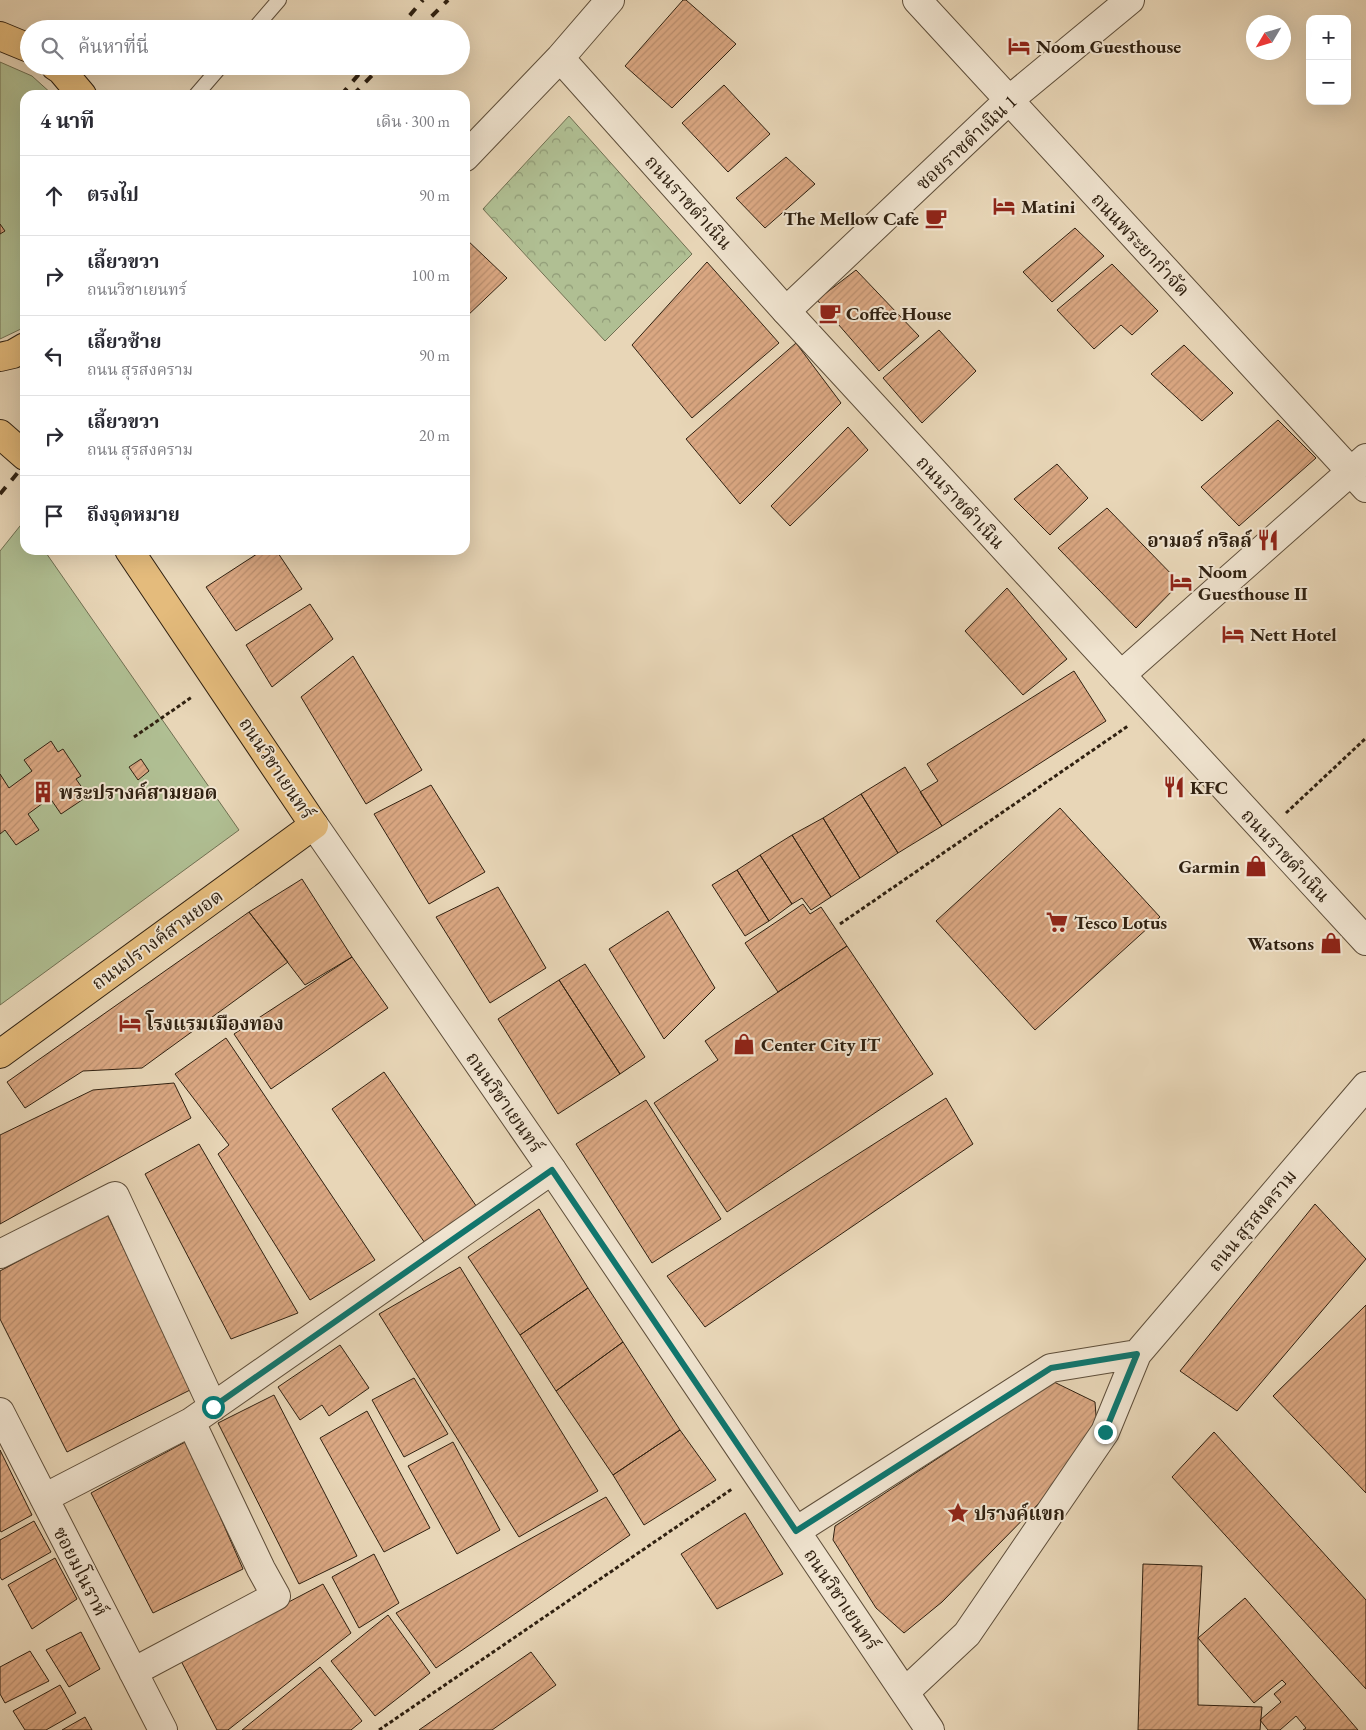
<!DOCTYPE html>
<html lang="th">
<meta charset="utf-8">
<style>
body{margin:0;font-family:"EB Garamond","Noto Serif Thai",serif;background:#f2f2f3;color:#2b2b33}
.controls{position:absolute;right:15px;top:15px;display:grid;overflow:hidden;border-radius:10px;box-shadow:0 5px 20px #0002}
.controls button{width:45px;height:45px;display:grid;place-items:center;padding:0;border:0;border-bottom:1px solid #e1e1e2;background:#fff;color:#2b2b33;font:25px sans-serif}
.compass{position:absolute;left:1246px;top:15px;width:45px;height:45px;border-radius:50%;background:#fff;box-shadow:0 5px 20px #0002;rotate:232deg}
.stop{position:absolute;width:15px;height:15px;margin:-11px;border:4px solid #0f766e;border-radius:50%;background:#fff}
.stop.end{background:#0f766e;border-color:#fff;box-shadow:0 1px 5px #0008}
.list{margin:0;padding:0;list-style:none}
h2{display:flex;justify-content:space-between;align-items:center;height:65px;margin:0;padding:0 20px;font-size:21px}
h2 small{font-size:16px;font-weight:400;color:#7c7c81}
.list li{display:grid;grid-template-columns:32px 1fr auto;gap:15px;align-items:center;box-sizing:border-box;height:80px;padding:0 20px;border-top:1px solid #e1e1e2}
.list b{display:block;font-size:19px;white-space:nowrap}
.list p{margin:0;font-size:16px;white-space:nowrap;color:#7c7c81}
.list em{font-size:16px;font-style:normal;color:#7c7c81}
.icon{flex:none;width:28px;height:28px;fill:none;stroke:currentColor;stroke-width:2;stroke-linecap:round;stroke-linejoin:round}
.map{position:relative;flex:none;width:1366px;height:1730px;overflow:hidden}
.search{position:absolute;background:#fff;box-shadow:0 5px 20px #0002;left:20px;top:20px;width:450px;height:55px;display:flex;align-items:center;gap:12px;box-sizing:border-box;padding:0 18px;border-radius:28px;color:#7c7c81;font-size:19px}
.panel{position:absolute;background:#fff;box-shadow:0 5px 20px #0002;left:20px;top:90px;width:450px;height:465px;border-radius:15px}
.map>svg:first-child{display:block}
.grass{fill:#b0bf93;stroke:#707052}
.park{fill:url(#park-crowns);stroke:#707052}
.building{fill:url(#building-hatch);stroke:#302111}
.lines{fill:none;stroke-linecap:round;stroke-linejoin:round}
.service-casing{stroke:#5e4e3a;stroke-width:16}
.minor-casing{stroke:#5e4e3a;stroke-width:30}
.tertiary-casing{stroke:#5e4e3a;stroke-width:30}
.primary-casing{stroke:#302111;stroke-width:30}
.path{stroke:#302111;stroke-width:3;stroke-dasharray:4 2.5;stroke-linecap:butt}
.service{stroke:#f0e4d0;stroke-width:14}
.minor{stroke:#f0e4d0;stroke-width:28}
.tertiary{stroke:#f0e4d0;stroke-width:28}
.primary{stroke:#e4bb7c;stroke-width:28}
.rail{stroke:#302111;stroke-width:4;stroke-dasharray:9 9;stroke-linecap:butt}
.route{stroke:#0f766e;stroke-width:6}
.labels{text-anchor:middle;stroke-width:4;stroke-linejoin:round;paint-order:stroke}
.poi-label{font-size:19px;font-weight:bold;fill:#302111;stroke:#f0e4d0;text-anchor:start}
.street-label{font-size:19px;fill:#302111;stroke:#f0e4d0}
</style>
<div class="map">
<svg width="1366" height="1730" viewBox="0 0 1366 1730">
<defs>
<pattern id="park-crowns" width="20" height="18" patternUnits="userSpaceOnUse" patternTransform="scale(1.25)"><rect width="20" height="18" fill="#b0bf93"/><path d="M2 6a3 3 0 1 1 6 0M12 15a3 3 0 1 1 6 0" fill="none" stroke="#909b77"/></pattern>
<pattern id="building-hatch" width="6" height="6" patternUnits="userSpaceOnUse" patternTransform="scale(1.25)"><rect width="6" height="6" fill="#daa782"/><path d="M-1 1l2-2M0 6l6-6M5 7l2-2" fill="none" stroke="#bb8f6f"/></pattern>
</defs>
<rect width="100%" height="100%" fill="#e8d6b7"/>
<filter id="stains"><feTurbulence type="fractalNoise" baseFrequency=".004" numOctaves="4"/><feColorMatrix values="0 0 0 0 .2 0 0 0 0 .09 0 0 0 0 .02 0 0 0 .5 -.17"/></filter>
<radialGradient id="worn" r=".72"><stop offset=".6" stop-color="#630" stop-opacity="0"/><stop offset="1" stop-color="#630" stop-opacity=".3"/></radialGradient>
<!-- grass -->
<path class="grass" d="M 0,62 L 32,76 L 53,95 L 25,95 L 25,327 L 0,339 Z
M 24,521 L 25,550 L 44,550 L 239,830 L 0,1005 L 0,551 Z"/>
<!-- park -->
<path class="park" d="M 569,116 L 692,254 L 605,341 L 483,209 Z"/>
<!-- building -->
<path class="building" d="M 683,0 L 686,0 L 736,44 L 672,108 L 625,66 Z
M 724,85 L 770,134 L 728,172 L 682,123 Z
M 786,157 L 815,184 L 765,228 L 736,198 Z
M 0,224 L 5,231 L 0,234 Z
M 1075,228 L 1104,256 L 1052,302 L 1023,272 Z
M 465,238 L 507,278 L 465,318 Z
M 707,262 L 779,343 L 692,418 L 632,345 Z
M 1112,264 L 1158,311 L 1132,335 L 1121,325 L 1094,349 L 1057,310 Z
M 856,270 L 919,336 L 879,371 L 817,300 Z
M 939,330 L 976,371 L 922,423 L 883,378 Z
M 796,343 L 841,403 L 740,504 L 686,439 Z
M 1184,345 L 1233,393 L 1202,421 L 1151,374 Z
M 1278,420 L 1316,458 L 1239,526 L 1201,487 Z
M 848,427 L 868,450 L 790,526 L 771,506 Z
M 1057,464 L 1088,498 L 1050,535 L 1014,499 Z
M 1107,508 L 1180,583 L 1136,628 L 1058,548 Z
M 263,550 L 276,550 L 302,589 L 236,631 L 206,587 Z
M 1007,588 L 1067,659 L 1023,695 L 965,631 Z
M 310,604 L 333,639 L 272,687 L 246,645 Z
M 353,656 L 422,770 L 366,804 L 301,697 Z
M 1074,671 L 1106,721 L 942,826 L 920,792 L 938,781 L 927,764 Z
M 51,741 L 58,752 L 63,749 L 81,776 L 76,779 L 88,796 L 61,814 L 50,798 L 28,814 L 39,830 L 16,845 L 5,830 L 0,834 L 0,774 L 9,788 L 32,771 L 24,760 Z
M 141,759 L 149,771 L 138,780 L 129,767 Z
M 905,767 L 942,826 L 898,853 L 861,794 Z
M 431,785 L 485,872 L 429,904 L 374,814 Z
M 861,794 L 898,853 L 860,878 L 823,818 Z
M 1060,808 L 1160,917 L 1035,1030 L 936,921 Z
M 823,818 L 860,878 L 831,897 L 792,835 Z
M 792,835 L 831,897 L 811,910 L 802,898 L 792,904 L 760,855 Z
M 760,855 L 792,904 L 769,921 L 737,870 Z
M 737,870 L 769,921 L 745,936 L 712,885 Z
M 302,879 L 352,957 L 305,985 L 249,912 Z
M 498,887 L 546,968 L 490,1003 L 436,917 Z
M 803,904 L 810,914 L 821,907 L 847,946 L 778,992 L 745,943 Z
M 668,911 L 715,988 L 664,1039 L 609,949 Z
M 249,912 L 288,962 L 142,1068 L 83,1071 L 25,1108 L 7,1082 Z
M 847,946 L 933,1074 L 727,1212 L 654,1103 L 718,1060 L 705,1041 Z
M 352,957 L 388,1008 L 271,1089 L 234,1034 Z
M 585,964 L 645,1057 L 620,1074 L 559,980 Z
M 559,980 L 620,1074 L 558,1114 L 498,1019 Z
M 226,1038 L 375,1260 L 310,1300 L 218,1154 L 229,1145 L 175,1074 Z
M 384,1072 L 479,1210 L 427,1246 L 332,1109 Z
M 174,1083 L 191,1118 L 0,1224 L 0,1135 L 93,1090 Z
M 946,1098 L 973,1144 L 705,1327 L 667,1276 Z
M 646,1100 L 721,1219 L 652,1263 L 576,1144 Z
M 199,1144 L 298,1313 L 231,1339 L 145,1174 Z
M 1315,1204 L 1366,1259 L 1237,1411 L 1180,1371 Z
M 539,1209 L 588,1288 L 520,1335 L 468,1257 Z
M 107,1214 L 192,1389 L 67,1452 L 0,1319 L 0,1271 Z
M 460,1267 L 598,1491 L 519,1537 L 379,1314 Z
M 588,1288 L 623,1342 L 556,1391 L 520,1335 Z
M 1366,1305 L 1366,1493 L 1273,1396 Z
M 623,1342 L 680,1430 L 613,1475 L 556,1391 Z
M 340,1345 L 369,1388 L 329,1416 L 322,1405 L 300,1420 L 278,1387 Z
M 414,1378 L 448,1434 L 404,1457 L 372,1400 Z
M 1054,1382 L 1095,1402 L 1098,1443 L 942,1602 L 904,1633 L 876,1608 L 833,1540 L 835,1526 Z
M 274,1395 L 357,1556 L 299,1584 L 218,1423 Z
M 367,1411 L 430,1528 L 384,1552 L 320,1438 Z
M 680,1430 L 716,1480 L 644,1525 L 613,1475 Z
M 1214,1432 L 1366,1600 L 1366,1689 L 1172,1477 Z
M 187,1441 L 243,1569 L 153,1613 L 91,1493 Z
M 453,1442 L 500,1530 L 457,1554 L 408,1466 Z
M 0,1450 L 32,1515 L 1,1532 L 0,1530 Z
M 606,1497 L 630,1535 L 436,1668 L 396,1613 Z
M 745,1513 L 783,1574 L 717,1609 L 681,1554 Z
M 34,1521 L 51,1552 L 2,1580 L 0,1577 L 0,1540 Z
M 374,1554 L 399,1603 L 359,1628 L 332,1577 Z
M 55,1558 L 77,1599 L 32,1629 L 8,1585 Z
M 1143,1564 L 1202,1566 L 1198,1638 L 1198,1705 L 1262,1707 L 1260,1730 L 1138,1730 Z
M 323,1584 L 351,1633 L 228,1730 L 217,1730 L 180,1659 Z
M 1245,1598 L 1358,1730 L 1303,1730 L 1306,1728 L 1296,1716 L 1280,1730 L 1268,1730 L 1260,1720 L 1281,1702 L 1274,1694 L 1286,1684 L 1282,1680 L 1254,1703 L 1198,1638 Z
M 388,1615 L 430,1673 L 375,1716 L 331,1661 Z
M 81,1632 L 100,1669 L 69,1687 L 46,1650 Z
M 30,1651 L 49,1681 L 5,1703 L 0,1694 L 0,1667 Z
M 531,1652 L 556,1685 L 492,1730 L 419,1730 Z
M 320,1667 L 362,1721 L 351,1730 L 242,1730 Z
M 60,1685 L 76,1713 L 46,1730 L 25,1730 L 13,1711 Z
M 85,1717 L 92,1730 L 62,1730 Z"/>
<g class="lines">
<!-- service casing -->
<g class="service-casing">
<path id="service" d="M 254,29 L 279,0
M 196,95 L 221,66"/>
</g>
<!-- minor casing -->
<g class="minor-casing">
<path id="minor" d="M 917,0 L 1366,488
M 786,311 L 1009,100 L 1130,0
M 1121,675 L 1366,458
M 0,1254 L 115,1196 L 213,1407
M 0,1412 L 163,1730
M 44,1498 L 191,1422 L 552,1170
M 133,1672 L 276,1596 L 261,1569 L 191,1422"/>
</g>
<!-- tertiary casing -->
<g class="tertiary-casing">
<path id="tertiary" d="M 560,58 L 786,311 L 1366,941
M 465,157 L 560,58 L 610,0
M 314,825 L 552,1170 L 930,1730
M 796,1531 L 1051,1368 L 1137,1354
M 905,1692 L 967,1634 L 1105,1432 L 1137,1354 L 1366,1086"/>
</g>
<!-- primary casing -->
<g class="primary-casing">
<path id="primary" d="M 0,36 L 29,48
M 55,66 L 61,70 L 82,95
M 0,357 L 13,354 L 25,347
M 0,434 L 25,456
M 0,1054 L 314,825 L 129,550"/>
</g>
<!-- path -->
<path class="path" d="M 134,737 L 192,697
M 1286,813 L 1366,738
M 840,924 L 1128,726
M 379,1730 L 732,1489"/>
<!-- service -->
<use href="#service" class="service"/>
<!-- minor -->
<use href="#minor" class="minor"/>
<!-- tertiary -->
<use href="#tertiary" class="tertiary"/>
<!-- primary -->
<use href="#primary" class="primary"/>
<!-- rail -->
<path class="rail" d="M 398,29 L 423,0
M 419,29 L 448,0
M 341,95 L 366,66
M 353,95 L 381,66
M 0,494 L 25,464"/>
</g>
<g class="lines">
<!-- route -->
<path class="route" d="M 213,1407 L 552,1170 L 796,1531 L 1051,1368 L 1137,1354 L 1105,1432"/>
</g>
<!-- icons -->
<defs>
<g id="hotel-bare" transform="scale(1.725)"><path d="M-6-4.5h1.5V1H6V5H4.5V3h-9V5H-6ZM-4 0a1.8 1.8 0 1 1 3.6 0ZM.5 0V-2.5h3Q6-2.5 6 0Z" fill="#8f2418" stroke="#f0e4d0" stroke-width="2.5" paint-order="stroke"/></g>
<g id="cafe-bare" transform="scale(1.725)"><path d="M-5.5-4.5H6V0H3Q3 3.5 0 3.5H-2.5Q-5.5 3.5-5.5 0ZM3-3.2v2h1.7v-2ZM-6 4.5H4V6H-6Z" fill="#8f2418" stroke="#f0e4d0" stroke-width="2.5" paint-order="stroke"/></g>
<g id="restaurant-bare" transform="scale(1.725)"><path d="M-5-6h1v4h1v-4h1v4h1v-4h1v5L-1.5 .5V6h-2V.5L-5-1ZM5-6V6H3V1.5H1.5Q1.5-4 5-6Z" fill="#8f2418" stroke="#f0e4d0" stroke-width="2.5" paint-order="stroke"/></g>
<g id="building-bare" transform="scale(1.725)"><path d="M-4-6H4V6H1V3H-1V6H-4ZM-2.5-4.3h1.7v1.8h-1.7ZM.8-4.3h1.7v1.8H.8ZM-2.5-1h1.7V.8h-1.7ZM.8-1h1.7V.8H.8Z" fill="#8f2418" stroke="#f0e4d0" stroke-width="2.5" paint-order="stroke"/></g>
<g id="shop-bare" transform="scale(1.725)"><path d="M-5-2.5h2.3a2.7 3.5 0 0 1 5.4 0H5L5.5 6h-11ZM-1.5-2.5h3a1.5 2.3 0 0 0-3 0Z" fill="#8f2418" stroke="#f0e4d0" stroke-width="2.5" paint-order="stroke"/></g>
<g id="supermarket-bare" transform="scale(1.725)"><path d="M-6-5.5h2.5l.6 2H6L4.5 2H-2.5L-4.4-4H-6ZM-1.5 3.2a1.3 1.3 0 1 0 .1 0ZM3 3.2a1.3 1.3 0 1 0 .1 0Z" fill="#8f2418" stroke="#f0e4d0" stroke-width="2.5" paint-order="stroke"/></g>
<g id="sight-bare" transform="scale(1.725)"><path d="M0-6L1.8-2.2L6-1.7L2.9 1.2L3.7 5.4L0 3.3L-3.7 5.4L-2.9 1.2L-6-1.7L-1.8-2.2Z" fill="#8f2418" stroke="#f0e4d0" stroke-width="2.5" paint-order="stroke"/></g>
</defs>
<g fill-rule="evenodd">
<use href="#hotel-bare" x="1019" y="46"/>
<use href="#hotel-bare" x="1004" y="206"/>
<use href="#cafe-bare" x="936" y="218"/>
<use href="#cafe-bare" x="830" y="313"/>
<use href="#restaurant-bare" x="1268" y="540"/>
<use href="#hotel-bare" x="1181" y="582"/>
<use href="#hotel-bare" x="1233" y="634"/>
<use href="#restaurant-bare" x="1174" y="787"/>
<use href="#building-bare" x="43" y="792"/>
<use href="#shop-bare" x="1256" y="866"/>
<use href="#supermarket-bare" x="1057" y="922"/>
<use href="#shop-bare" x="1331" y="943"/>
<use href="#hotel-bare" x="130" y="1023"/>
<use href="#shop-bare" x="744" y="1044"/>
<use href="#sight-bare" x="958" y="1513"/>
</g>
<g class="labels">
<!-- poi labels -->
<g class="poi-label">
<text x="1036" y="53">Noom Guesthouse</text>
<text x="1021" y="213">Matini</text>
<text x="919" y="225" text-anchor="end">The Mellow Cafe</text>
<text x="846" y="320">Coffee House</text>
<text x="1252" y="547" text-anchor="end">อามอร์ กริลล์</text>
<text x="1198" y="578">Noom<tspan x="1198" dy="22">Guesthouse II</tspan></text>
<text x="1250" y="641">Nett Hotel</text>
<text x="1190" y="794">KFC</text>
<text x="59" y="799">พระปรางค์สามยอด</text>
<text x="1240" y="873" text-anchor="end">Garmin</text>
<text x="1074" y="929">Tesco Lotus</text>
<text x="1314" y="950" text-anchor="end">Watsons</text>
<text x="146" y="1030">โรงแรมเมืองทอง</text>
<text x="761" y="1051">Center City IT</text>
<text x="974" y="1520">ปรางค์แขก</text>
</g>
<!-- street labels -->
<g class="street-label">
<text transform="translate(966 142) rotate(-43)" y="7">ซอยราชดำเนิน 1</text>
<text transform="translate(689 202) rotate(48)" y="7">ถนนราชดำเนิน</text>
<text transform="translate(1141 244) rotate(47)" y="7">ถนนพระยากำจัด</text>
<text transform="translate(961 502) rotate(47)" y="7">ถนนราชดำเนิน</text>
<text transform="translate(277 768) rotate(56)" y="7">ถนนวิชาเยนทร์</text>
<text transform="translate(1286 855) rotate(47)" y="7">ถนนราชดำเนิน</text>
<text transform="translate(157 939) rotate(-36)" y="7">ถนนปรางค์สามยอด</text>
<text transform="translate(505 1102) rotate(55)" y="7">ถนนวิชาเยนทร์</text>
<text transform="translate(1252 1220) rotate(-50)" y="7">ถนน สุรสงคราม</text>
<text transform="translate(81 1571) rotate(63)" y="7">ซอยมโนราห์</text>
<text transform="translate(842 1599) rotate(56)" y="7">ถนนวิชาเยนทร์</text>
</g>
</g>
<rect width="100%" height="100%" filter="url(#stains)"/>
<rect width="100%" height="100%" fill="url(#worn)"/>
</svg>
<div class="controls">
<button>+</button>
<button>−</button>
</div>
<svg class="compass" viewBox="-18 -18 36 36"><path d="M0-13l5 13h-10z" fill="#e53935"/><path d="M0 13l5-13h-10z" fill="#7c7c81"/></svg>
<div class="stop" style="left:213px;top:1407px"></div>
<div class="stop end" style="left:1105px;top:1432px"></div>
<div class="search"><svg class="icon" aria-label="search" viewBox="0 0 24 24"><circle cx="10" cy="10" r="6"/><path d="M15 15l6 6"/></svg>ค้นหาที่นี่</div>
<section class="panel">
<h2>4 นาที<small>เดิน · 300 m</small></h2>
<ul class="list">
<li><svg class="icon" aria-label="ahead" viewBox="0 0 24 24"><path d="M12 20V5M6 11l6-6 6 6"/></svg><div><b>ตรงไป</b></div><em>90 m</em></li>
<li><svg class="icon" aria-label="right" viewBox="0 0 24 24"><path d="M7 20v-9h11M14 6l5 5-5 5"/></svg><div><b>เลี้ยวขวา</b><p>ถนนวิชาเยนทร์</p></div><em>100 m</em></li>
<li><svg class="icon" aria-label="left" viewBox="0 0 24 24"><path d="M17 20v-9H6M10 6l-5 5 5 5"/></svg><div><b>เลี้ยวซ้าย</b><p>ถนน สุรสงคราม</p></div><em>90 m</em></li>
<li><svg class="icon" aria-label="right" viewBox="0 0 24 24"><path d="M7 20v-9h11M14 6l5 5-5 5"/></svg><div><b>เลี้ยวขวา</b><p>ถนน สุรสงคราม</p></div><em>20 m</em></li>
<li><svg class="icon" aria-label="arrive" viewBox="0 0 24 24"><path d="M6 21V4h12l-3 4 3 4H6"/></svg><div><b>ถึงจุดหมาย</b></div></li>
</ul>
</section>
</div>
